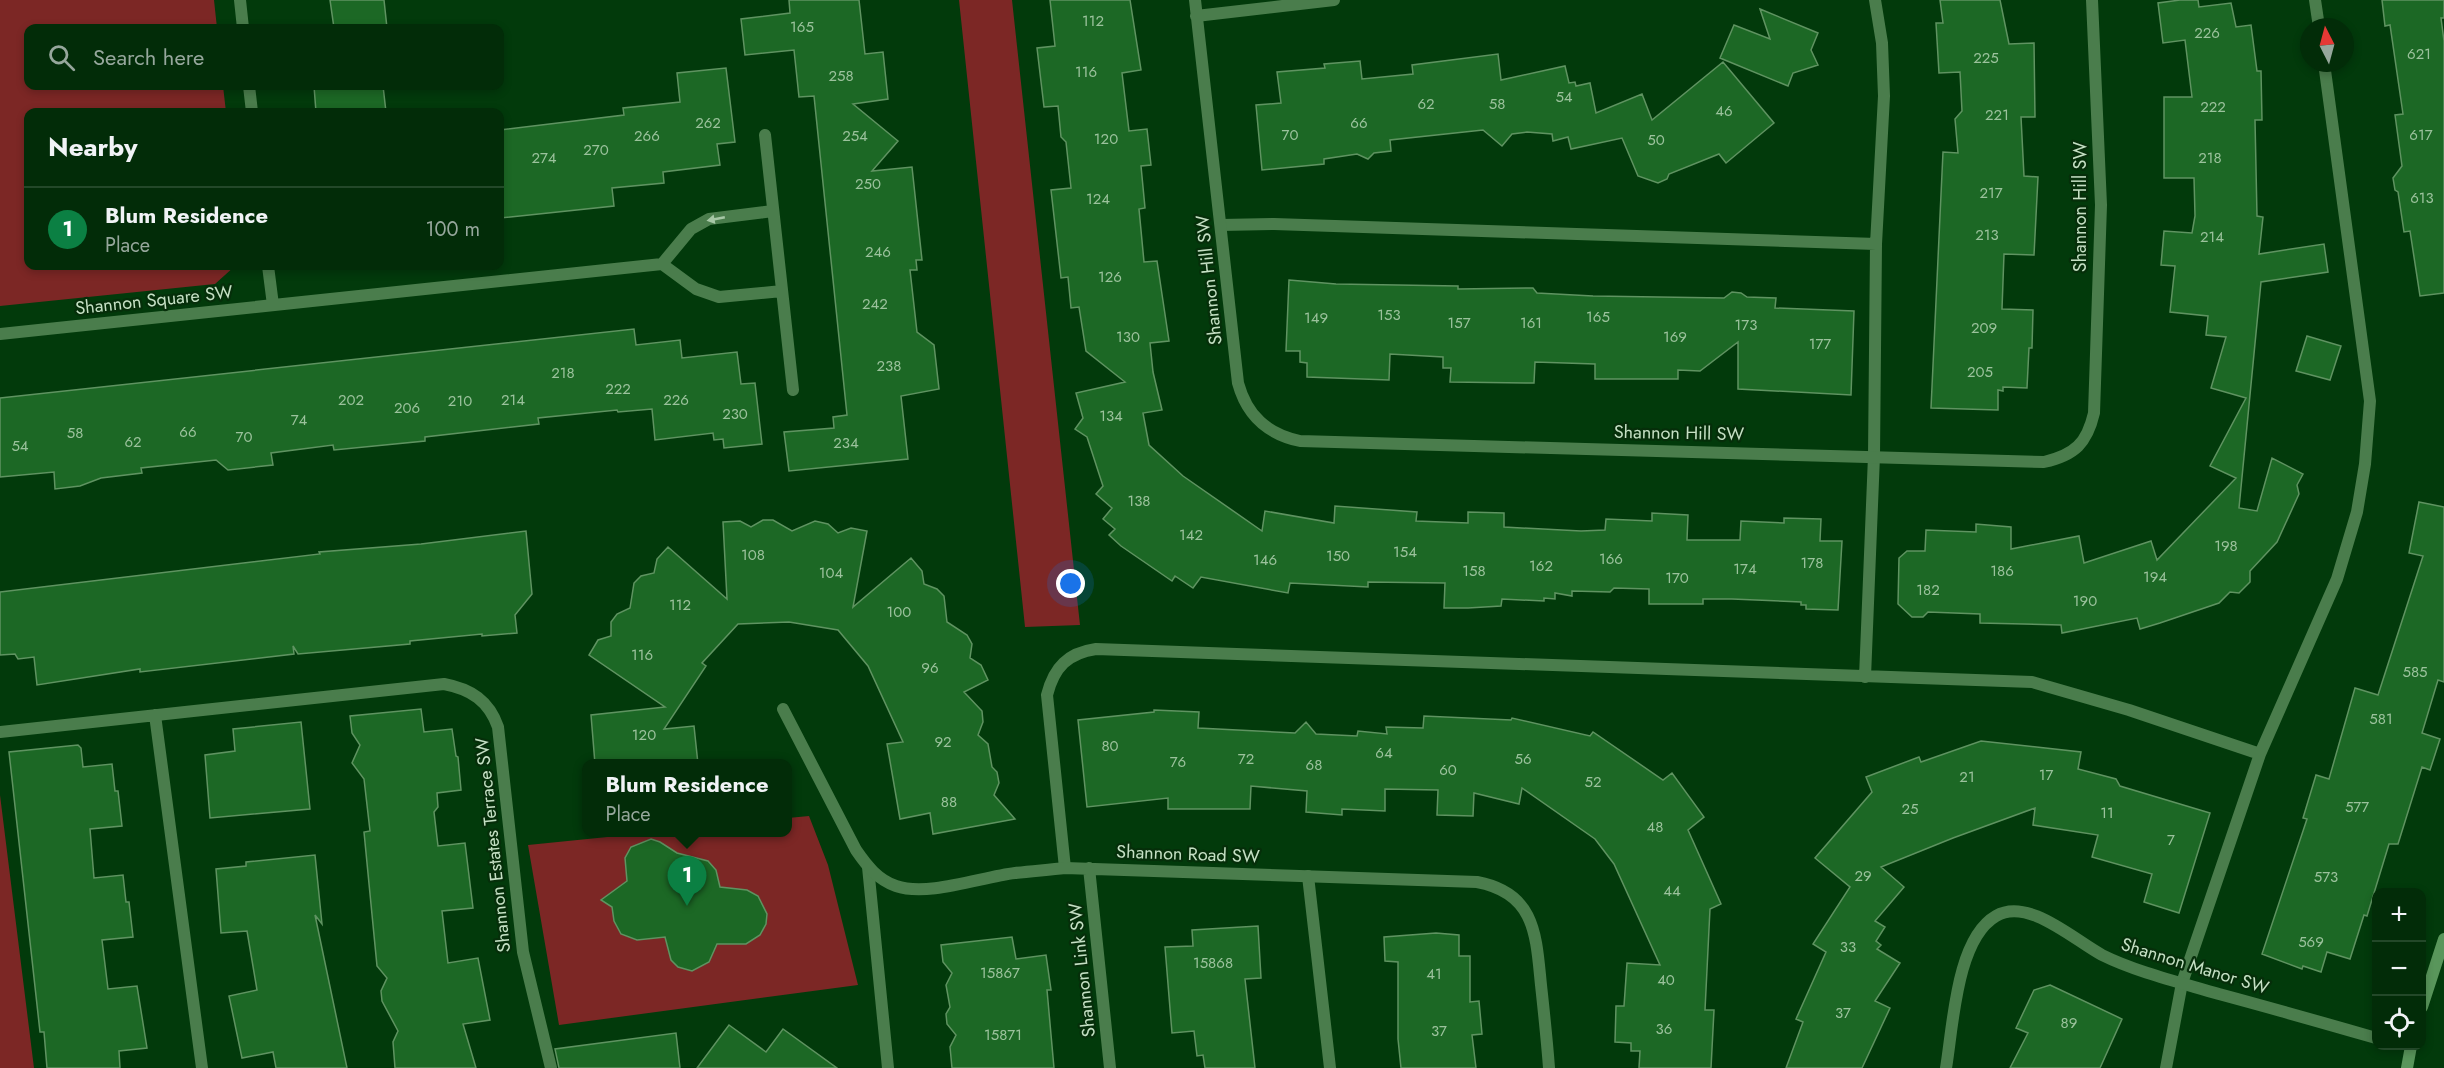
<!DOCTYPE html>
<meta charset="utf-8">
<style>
body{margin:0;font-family:Jost,sans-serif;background:#103816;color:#f1f3f6}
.controls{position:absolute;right:18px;bottom:18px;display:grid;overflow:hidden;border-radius:12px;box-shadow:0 3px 9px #0003}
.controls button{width:54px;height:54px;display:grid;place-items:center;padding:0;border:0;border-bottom:2px solid #234829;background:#022c08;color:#f1f3f6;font:30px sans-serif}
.compass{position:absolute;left:2300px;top:18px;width:54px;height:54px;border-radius:50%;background:#022c08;box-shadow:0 3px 9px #0003;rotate:354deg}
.you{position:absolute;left:1071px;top:584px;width:21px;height:21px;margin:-15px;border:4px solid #fff;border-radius:50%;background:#1a73e8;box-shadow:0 0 0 9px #1a73e833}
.badge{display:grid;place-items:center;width:39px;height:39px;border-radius:50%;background:#0b8043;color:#fff;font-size:20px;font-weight:700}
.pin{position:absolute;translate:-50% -50px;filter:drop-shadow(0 2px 3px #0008)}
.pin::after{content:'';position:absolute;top:32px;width:21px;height:18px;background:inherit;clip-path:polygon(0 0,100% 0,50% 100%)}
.popup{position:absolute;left:582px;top:759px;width:210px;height:78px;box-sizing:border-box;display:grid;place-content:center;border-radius:12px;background:#022c08;filter:drop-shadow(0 2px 4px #0005);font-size:20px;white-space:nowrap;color:#96a79c}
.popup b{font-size:22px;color:#f1f3f6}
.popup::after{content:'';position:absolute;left:50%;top:100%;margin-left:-12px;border:12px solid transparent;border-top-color:#022c08}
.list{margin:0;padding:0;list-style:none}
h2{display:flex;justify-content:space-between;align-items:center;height:78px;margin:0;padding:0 24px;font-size:26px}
h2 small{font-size:20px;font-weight:400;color:#96a79c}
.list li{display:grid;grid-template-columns:39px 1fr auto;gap:18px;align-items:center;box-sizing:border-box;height:84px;padding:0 24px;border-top:2px solid #234829}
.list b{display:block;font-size:22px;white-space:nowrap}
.list p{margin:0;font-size:20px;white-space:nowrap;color:#96a79c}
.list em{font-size:20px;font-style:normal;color:#96a79c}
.icon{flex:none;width:33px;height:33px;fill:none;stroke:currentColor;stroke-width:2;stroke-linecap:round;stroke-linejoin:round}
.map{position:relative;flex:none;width:2444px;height:1068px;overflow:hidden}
.search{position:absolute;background:#022c08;box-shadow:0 3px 9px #0003;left:24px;top:24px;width:480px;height:66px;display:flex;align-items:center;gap:15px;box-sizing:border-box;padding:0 21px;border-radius:12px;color:#96a79c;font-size:22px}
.panel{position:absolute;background:#022c08;box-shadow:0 3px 9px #0003;left:24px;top:108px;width:480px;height:162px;border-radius:12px}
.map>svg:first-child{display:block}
.green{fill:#7c2725}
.building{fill:#1c6825;stroke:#5f9361;stroke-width:1.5}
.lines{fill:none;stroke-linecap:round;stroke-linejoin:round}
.lane{stroke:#4a7d4c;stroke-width:12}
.street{stroke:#4a7d4c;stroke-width:12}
.secondary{stroke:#59965b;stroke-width:12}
.oneway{fill:#a6c7a6}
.labels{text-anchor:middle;stroke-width:4.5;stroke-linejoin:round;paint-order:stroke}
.number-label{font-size:15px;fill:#9bc29c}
.street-label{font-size:18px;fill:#c5e0c4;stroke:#062e0a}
</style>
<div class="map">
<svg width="2444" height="1068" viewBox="0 0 2444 1068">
<rect width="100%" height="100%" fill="#023a0b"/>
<!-- green -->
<path class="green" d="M 0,0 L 214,0 L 217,28 L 28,28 L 28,86 L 223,86 L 226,112 L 28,112 L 28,266 L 235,266 L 215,284 L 0,306 Z
M 959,0 L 1012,0 L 1080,625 L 1025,627 Z
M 0,795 L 34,1068 L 0,1068 Z
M 809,816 L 828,865 L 858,985 L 559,1025 L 528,845 L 657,832 L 788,832 L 788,818 Z"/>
<!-- building -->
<path class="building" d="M 330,0 L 384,0 L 387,28 L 334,28 Z
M 789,0 L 859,0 L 865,54 L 883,52 L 888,99 L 853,104 L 898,141 L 872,171 L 912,167 L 922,260 L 916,260 L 917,270 L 910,270 L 917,332 L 934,345 L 939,389 L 901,396 L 908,459 L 789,471 L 784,432 L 834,428 L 833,417 L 847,415 L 814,96 L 799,97 L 794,50 L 745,55 L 741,19 L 790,13 Z
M 1050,0 L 1130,0 L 1141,70 L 1122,73 L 1129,131 L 1147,129 L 1151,165 L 1141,166 L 1145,208 L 1139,209 L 1144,262 L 1157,261 L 1169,341 L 1150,343 L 1153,372 L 1162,410 L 1143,413 L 1149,445 L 1183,476 L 1262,531 L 1265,511 L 1334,523 L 1335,506 L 1417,512 L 1416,521 L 1468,523 L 1468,512 L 1504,513 L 1504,527 L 1581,531 L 1605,530 L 1606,519 L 1652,521 L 1652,513 L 1688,515 L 1687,540 L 1740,540 L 1741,521 L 1784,523 L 1784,518 L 1821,519 L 1820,541 L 1842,541 L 1838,610 L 1806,609 L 1806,605 L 1801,605 L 1801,602 L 1732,599 L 1703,599 L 1703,604 L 1649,604 L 1649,589 L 1614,588 L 1610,592 L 1572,591 L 1572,596 L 1555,593 L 1555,599 L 1544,598 L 1544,601 L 1502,599 L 1501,606 L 1468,608 L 1444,608 L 1445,583 L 1368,582 L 1368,587 L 1290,583 L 1288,593 L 1201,577 L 1193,588 L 1175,576 L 1172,581 L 1121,546 L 1109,535 L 1115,529 L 1103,519 L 1112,508 L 1096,494 L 1103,486 L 1087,437 L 1075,429 L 1083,418 L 1076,393 L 1125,382 L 1086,351 L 1079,307 L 1071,308 L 1068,277 L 1061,278 L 1051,190 L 1071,188 L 1066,142 L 1061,137 L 1058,106 L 1044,107 L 1037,48 L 1055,46 Z
M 1940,0 L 2000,0 L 2009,44 L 2034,43 L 2035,117 L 2021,117 L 2024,176 L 2038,177 L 2034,255 L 2004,254 L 2002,309 L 2033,310 L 2032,348 L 2029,348 L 2027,388 L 2003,387 L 2003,391 L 1998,390 L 1998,410 L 1931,408 L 1943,152 L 1958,153 L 1955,119 L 1962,111 L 1960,72 L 1939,73 L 1936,23 L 1943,23 Z
M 2180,0 L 2198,0 L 2199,7 L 2231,3 L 2236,27 L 2251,25 L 2257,71 L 2261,71 L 2262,120 L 2255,120 L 2257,216 L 2263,217 L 2259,254 L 2324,244 L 2328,272 L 2261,282 L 2239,508 L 2257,511 L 2272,458 L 2303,474 L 2297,485 L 2299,494 L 2277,542 L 2250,571 L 2250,582 L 2239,593 L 2230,592 L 2219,603 L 2160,623 L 2140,629 L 2137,618 L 2062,633 L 2061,625 L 1980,623 L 1980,614 L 1928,612 L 1923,617 L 1912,617 L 1898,604 L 1899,558 L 1907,551 L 1925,551 L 1926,530 L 1976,532 L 1976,524 L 2011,527 L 2011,549 L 2079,536 L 2084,563 L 2151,541 L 2157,560 L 2236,478 L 2210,466 L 2246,398 L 2211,388 L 2226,337 L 2206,335 L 2208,316 L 2170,312 L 2175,266 L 2161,265 L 2164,231 L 2192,233 L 2195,216 L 2194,178 L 2164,178 L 2164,97 L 2192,97 L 2185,40 L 2163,43 L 2158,3 Z
M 2382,0 L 2444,0 L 2444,18 L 2441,18 L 2444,41 L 2444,293 L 2420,296 L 2410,231 L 2404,232 L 2398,192 L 2395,190 L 2393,178 L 2402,166 L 2395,115 L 2403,114 L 2390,25 L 2385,26 Z
M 1760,9 L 1818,33 L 1811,50 L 1818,65 L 1793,73 L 1788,86 L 1720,58 L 1734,25 L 1770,39 Z
M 1498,54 L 1501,80 L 1565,66 L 1569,83 L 1575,82 L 1576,86 L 1590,83 L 1596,113 L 1642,94 L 1652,120 L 1723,62 L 1774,123 L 1726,163 L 1719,154 L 1669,174 L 1667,179 L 1658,183 L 1638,176 L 1622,138 L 1571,149 L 1568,137 L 1553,141 L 1552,134 L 1527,132 L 1512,134 L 1502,146 L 1483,130 L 1390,140 L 1391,151 L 1374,153 L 1368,159 L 1357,154 L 1324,159 L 1324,164 L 1262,170 L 1256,105 L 1281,103 L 1277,72 L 1325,68 L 1324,64 L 1360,61 L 1362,79 L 1413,74 L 1412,65 Z
M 726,68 L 735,142 L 717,144 L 720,165 L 663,172 L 664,183 L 612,188 L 614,206 L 500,218 L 500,130 L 624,115 L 623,108 L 680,102 L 677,73 Z
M 314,86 L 383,86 L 386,112 L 316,112 Z
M 1289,280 L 1336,284 L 1458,286 L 1458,289 L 1533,288 L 1537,293 L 1593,296 L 1724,298 L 1732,292 L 1741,293 L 1747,297 L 1776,298 L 1775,308 L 1854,311 L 1851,395 L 1738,389 L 1738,342 L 1700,371 L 1678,370 L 1678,379 L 1595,379 L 1595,364 L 1535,362 L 1534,383 L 1450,382 L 1451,368 L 1443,368 L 1443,357 L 1390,354 L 1389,380 L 1307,377 L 1307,363 L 1300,362 L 1300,351 L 1286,351 Z
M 634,329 L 636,345 L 680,340 L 682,358 L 737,352 L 741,384 L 755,383 L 762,444 L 724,448 L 723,439 L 714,440 L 713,433 L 655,440 L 652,409 L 618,412 L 617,410 L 538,418 L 539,424 L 425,437 L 425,441 L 334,450 L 333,445 L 271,453 L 273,465 L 228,470 L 216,460 L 141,468 L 142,473 L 101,478 L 80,486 L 55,489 L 54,472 L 0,477 L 0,398 Z
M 2307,336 L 2341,346 L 2330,380 L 2296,371 Z
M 2419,502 L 2444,507 L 2444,682 L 2438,680 L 2422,733 L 2440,739 L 2430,770 L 2422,767 L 2398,844 L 2389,844 L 2367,916 L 2364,915 L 2350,959 L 2327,952 L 2321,972 L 2303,966 L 2302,969 L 2262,954 L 2307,819 L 2303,818 L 2316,775 L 2329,779 L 2355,688 L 2378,695 L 2423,556 L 2409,553 Z
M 763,520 L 773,520 L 792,531 L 815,521 L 828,524 L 838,533 L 851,528 L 867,531 L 853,607 L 911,558 L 922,571 L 924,584 L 937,589 L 944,596 L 947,622 L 967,635 L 972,644 L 970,658 L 981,665 L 988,680 L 964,692 L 982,711 L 983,722 L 978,735 L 988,744 L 992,767 L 997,772 L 999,783 L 994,795 L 1015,819 L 933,834 L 930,813 L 900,819 L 887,744 L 903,742 L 868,666 L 838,630 L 789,622 L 738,624 L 702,663 L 706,666 L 664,729 L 694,726 L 698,764 L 595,764 L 591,715 L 665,707 L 589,655 L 598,640 L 611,636 L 611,622 L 617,614 L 630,608 L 634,583 L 641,576 L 654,573 L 657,559 L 668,547 L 727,599 L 723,522 L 740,521 L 751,527 Z
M 526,531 L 532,594 L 515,615 L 517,633 L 482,636 L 482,634 L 410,641 L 410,644 L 298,654 L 293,646 L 294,654 L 140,672 L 140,669 L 37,685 L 34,657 L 18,659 L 15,654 L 0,655 L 0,592 L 320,554 L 319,552 L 421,544 Z
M 421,709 L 424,732 L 452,729 L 456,756 L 458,757 L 461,790 L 437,793 L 438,807 L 434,812 L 438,846 L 465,843 L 473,908 L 442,911 L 448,963 L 478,958 L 490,1020 L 463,1024 L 476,1068 L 395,1068 L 393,1042 L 398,1031 L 382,1001 L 381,991 L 387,978 L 377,966 L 364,832 L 370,831 L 364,779 L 352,763 L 360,745 L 352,733 L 350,716 Z
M 1154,710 L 1199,712 L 1198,728 L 1295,733 L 1306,722 L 1316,734 L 1357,736 L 1358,731 L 1387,734 L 1386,727 L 1423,728 L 1424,716 L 1511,720 L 1512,718 L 1590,736 L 1593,732 L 1663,780 L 1672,773 L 1704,817 L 1688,830 L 1721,904 L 1710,909 L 1705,1010 L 1714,1010 L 1711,1068 L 1639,1068 L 1640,1051 L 1631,1051 L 1631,1043 L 1615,1042 L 1616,1006 L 1624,1006 L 1627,963 L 1660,965 L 1614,864 L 1595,839 L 1522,788 L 1519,804 L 1474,793 L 1473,816 L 1437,815 L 1438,790 L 1385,789 L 1385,811 L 1342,809 L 1342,815 L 1306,812 L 1307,791 L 1251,786 L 1250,809 L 1168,809 L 1168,798 L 1087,807 L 1078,720 L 1154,712 Z
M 301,722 L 310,809 L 210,818 L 205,755 L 235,751 L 233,729 Z
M 1981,741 L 2081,752 L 2078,769 L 2116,779 L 2120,786 L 2210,813 L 2179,913 L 2144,902 L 2152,874 L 2092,857 L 2098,835 L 2033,825 L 2035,808 L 1953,838 L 1881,867 L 1904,887 L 1875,921 L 1885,927 L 1876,941 L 1881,945 L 1877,949 L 1900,963 L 1875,1001 L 1890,1008 L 1862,1068 L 1786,1068 L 1803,1022 L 1796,1019 L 1826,952 L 1813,944 L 1850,887 L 1815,858 L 1872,792 L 1866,777 L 1919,757 L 1921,762 Z
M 78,745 L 81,748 L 83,767 L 112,764 L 115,791 L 118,791 L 122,826 L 90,829 L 94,878 L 123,875 L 126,902 L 129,902 L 133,937 L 102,940 L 108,989 L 137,986 L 147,1048 L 119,1051 L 120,1068 L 47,1068 L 44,1032 L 40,1032 L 9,752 Z
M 651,839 L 660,842 L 677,853 L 708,861 L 716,870 L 720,887 L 747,890 L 758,896 L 767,914 L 766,924 L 760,935 L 746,944 L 717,944 L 709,962 L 692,971 L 678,967 L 671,960 L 665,937 L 637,940 L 621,934 L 614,921 L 612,907 L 601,900 L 627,881 L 625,858 L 631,847 Z
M 315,855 L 322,924 L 315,915 L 347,1068 L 276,1068 L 273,1052 L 242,1058 L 229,996 L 257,990 L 247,931 L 221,933 L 216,869 L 246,866 L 246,862 Z
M 1258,926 L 1261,978 L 1245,979 L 1255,1068 L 1205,1068 L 1203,1055 L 1197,1056 L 1194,1031 L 1172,1033 L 1165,947 L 1193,946 L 1192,930 Z
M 1436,933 L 1459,935 L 1459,956 L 1470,956 L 1470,1002 L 1479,1001 L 1482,1034 L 1472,1035 L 1476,1068 L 1401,1068 L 1398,1039 L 1398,962 L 1385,961 L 1384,937 Z
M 1012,937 L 1016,959 L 1046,955 L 1051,990 L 1047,990 L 1054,1068 L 952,1068 L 950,1047 L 956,1035 L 947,1024 L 946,1014 L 950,1007 L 946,985 L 952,973 L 943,962 L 941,945 Z
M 2050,985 L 2122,1019 L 2100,1068 L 2010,1068 L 2028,1033 L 2016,1028 L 2034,990 Z
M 729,1025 L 766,1052 L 783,1029 L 837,1068 L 697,1068 Z
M 676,1033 L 680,1068 L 559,1068 L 555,1049 Z"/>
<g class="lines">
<!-- lane -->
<path class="lane" d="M 2315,0 L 2319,27
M 1221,225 L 1274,224 L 1876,244
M 1865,677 L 1874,456 L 1876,244 L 1884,96 L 1882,43 L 1875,0
M 868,867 L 888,1068
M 1065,868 L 1047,695 C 1054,667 1068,653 1096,649 L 2032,682 L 2129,710 L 2260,754
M 1308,876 L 1330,1068
M 2166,1068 L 2182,983 L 2260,754 L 2337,579 L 2357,512 L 2365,464 L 2370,401 L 2324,63"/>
<!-- street -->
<path class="street" d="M 240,0 L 243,28
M 1195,0 L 1238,383 C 1247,416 1267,434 1300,441 L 2044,462 C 2075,455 2087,443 2094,413 L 2101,205 L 2092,0
M 1196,16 L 1334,0
M 249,86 L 252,112
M 765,135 L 793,390
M 773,211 L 709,219 L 691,229 L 662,264 L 696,289 L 719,297 L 782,291
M 268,266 L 273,305
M 0,334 L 662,264
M 783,709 L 856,850 C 867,866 878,880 896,886 C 928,897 981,877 1015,873 C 1031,871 1048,870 1065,868 L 1477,882 C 1536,893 1536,936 1541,985 C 1544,1013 1547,1040 1549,1068
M 155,715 L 202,1068
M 0,732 L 444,684 C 471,689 489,701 498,727 L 523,952 L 551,1068
M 1089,868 L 1110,1068
M 1946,1068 C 1953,1027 1956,939 1996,916 C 2028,897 2074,940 2102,955 C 2136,972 2182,983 2219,994 C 2271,1008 2324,1023 2376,1038"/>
<!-- secondary -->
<path class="secondary" d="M 2422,1007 L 2444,939
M 2407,1068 L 2411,1046"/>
</g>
<!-- one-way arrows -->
<defs><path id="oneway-solid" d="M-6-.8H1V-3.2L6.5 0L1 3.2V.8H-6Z" transform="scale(1.5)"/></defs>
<use class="oneway" href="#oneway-solid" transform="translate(716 219) rotate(169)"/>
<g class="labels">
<!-- number labels -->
<g class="number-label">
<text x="1093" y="26">112</text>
<text x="802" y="32">165</text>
<text x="2207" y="38">226</text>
<text x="2419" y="59">621</text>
<text x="1986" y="63">225</text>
<text x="1086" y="77">116</text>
<text x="841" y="81">258</text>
<text x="1564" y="102">54</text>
<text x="1426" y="109">62</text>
<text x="1497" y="109">58</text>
<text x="2213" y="112">222</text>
<text x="1724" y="116">46</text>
<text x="1997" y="120">221</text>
<text x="708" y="128">262</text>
<text x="1359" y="128">66</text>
<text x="1290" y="140">70</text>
<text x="2421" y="140">617</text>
<text x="647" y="141">266</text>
<text x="855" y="141">254</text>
<text x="1106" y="144">120</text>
<text x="1656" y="145">50</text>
<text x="596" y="155">270</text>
<text x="544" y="163">274</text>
<text x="2210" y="163">218</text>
<text x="868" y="189">250</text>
<text x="1991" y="198">217</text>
<text x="2422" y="203">613</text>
<text x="1098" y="204">124</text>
<text x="1987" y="240">213</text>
<text x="2212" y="242">214</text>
<text x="878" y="257">246</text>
<text x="1110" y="282">126</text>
<text x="875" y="309">242</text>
<text x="1389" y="320">153</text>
<text x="1598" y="322">165</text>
<text x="1316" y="323">149</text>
<text x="1459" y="328">157</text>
<text x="1531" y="328">161</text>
<text x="1746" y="330">173</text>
<text x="1984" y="333">209</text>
<text x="1128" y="342">130</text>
<text x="1675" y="342">169</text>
<text x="1820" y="349">177</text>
<text x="889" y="371">238</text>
<text x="1980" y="377">205</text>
<text x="563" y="378">218</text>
<text x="618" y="394">222</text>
<text x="351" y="405">202</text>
<text x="513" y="405">214</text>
<text x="676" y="405">226</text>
<text x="460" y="406">210</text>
<text x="407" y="413">206</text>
<text x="735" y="419">230</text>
<text x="1111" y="421">134</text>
<text x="299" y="425">74</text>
<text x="188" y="437">66</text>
<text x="75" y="438">58</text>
<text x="244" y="442">70</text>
<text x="133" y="447">62</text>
<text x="846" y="448">234</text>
<text x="20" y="451">54</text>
<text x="1139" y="506">138</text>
<text x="1191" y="540">142</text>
<text x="2226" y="551">198</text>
<text x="1405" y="557">154</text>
<text x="753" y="560">108</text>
<text x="1338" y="561">150</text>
<text x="1611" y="564">166</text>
<text x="1265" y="565">146</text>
<text x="1812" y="568">178</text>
<text x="1541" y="571">162</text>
<text x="1745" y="574">174</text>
<text x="1474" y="576">158</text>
<text x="2002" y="576">186</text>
<text x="831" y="578">104</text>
<text x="2155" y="582">194</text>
<text x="1677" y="583">170</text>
<text x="1928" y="595">182</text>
<text x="2085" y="606">190</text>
<text x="680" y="610">112</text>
<text x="899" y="617">100</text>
<text x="642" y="660">116</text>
<text x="930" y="673">96</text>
<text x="2415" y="677">585</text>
<text x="2381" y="724">581</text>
<text x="644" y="740">120</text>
<text x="943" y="747">92</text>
<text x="1110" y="751">80</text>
<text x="1384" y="758">64</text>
<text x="1246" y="764">72</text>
<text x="1523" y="764">56</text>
<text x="1178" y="767">76</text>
<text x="1314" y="770">68</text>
<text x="1448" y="775">60</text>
<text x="2046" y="780">17</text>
<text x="1967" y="782">21</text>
<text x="1593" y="787">52</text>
<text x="949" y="807">88</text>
<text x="2357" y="812">577</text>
<text x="1910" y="814">25</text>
<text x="2107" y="818">11</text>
<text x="1655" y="832">48</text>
<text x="2171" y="845">7</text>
<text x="1863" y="881">29</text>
<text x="2326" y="882">573</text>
<text x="1672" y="896">44</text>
<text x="2311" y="947">569</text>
<text x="1848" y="952">33</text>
<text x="1213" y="968">15868</text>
<text x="1000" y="978">15867</text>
<text x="1434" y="979">41</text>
<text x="1666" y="985">40</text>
<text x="1843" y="1018">37</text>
<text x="2069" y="1028">89</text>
<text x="1664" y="1034">36</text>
<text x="1439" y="1036">37</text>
<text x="1003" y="1040">15871</text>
</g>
<!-- street labels -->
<g class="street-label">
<text transform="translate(2080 207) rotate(-90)" y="6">Shannon Hill SW</text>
<text transform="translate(1209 280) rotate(-96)" y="6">Shannon Hill SW</text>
<text transform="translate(154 300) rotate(-6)" y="6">Shannon Square SW</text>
<text transform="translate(1679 433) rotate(1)" y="6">Shannon Hill SW</text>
<text transform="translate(493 845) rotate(-96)" y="6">Shannon Estates Terrace SW</text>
<text transform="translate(1188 854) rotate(2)" y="6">Shannon Road SW</text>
<text transform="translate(2195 966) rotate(17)" y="6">Shannon Manor SW</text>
<text transform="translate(1082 970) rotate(-96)" y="6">Shannon Link SW</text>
</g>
</g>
</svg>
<div class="controls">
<button>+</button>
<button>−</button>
<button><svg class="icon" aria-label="locate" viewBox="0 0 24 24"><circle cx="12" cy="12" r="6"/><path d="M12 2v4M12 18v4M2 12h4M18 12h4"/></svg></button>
</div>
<svg class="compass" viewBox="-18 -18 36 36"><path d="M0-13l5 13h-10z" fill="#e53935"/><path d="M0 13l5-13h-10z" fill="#96a79c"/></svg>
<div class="you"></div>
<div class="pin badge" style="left:687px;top:906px">1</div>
<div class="popup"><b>Blum Residence</b>Place</div>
<div class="search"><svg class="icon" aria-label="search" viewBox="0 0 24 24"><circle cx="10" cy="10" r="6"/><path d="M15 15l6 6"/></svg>Search here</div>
<section class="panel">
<h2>Nearby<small></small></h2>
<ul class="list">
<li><span class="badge">1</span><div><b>Blum Residence</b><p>Place</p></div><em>100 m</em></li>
</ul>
</section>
</div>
